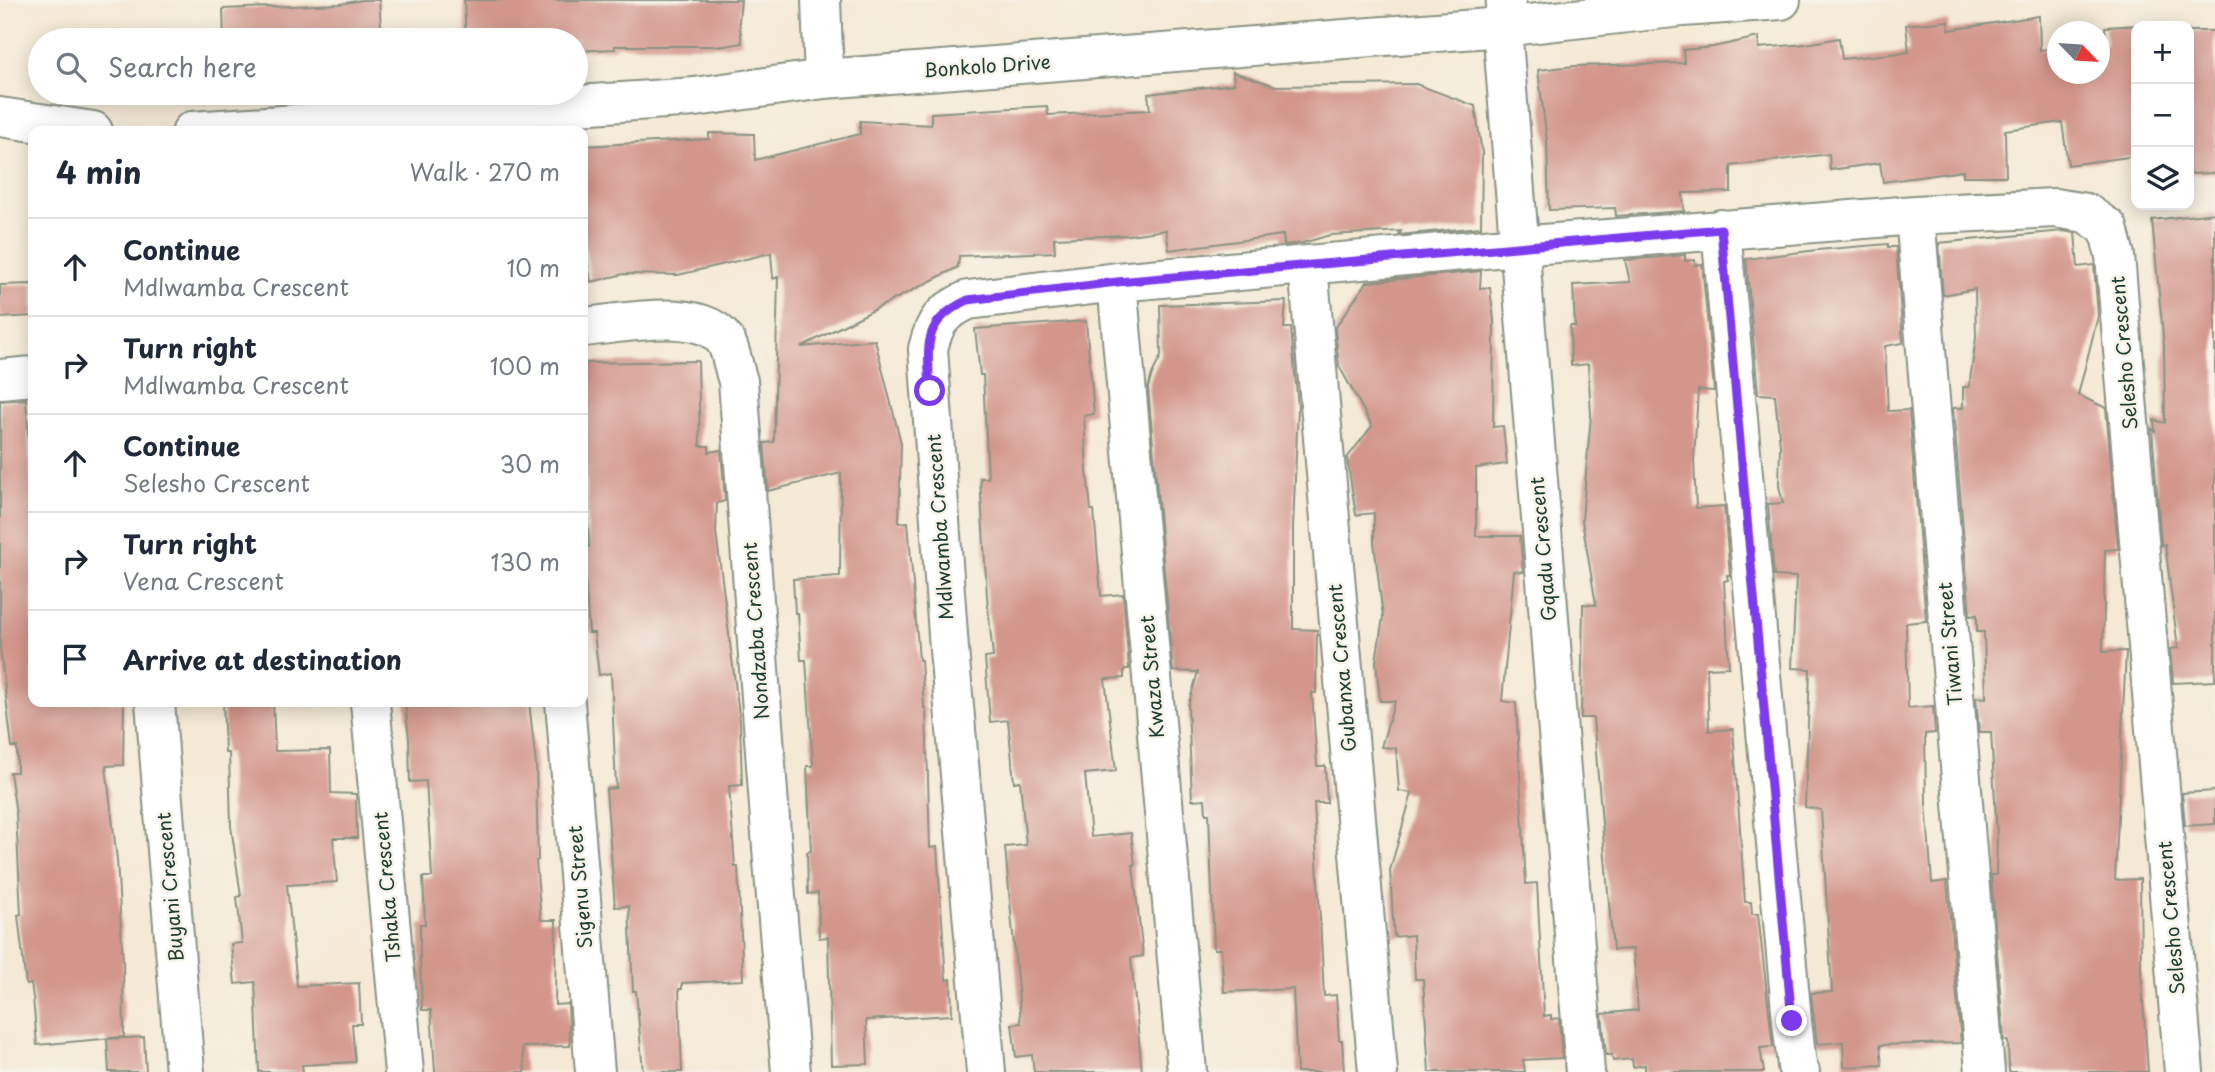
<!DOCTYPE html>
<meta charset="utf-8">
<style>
body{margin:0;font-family:"Playpen Sans",sans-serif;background:#f6f6f7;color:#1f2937}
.controls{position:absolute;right:21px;top:21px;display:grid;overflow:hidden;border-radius:14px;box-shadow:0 4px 18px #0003}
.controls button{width:63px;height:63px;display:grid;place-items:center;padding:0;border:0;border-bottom:2px solid #e0e1e3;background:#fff;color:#1f2937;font:35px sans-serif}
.compass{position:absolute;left:2047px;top:21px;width:63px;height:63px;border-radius:50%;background:#fff;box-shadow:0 4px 18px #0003;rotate:115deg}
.stop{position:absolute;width:21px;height:21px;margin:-16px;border:5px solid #7c3aed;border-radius:50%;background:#fff}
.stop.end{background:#7c3aed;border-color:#fff;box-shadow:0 2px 7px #0008}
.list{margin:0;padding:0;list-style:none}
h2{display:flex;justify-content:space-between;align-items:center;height:91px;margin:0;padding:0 28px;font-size:30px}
h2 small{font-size:23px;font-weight:400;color:#747a83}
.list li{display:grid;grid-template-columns:46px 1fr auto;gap:21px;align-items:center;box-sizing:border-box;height:98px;padding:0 28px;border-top:2px solid #e0e1e3}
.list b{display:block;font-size:26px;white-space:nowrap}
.list p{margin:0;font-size:23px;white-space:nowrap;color:#747a83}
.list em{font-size:23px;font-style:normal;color:#747a83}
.icon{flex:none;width:38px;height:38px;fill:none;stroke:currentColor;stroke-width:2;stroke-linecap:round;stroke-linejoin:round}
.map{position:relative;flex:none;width:2215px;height:1072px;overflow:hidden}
.search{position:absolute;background:#fff;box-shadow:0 4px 18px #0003;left:28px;top:28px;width:560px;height:77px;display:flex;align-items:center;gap:18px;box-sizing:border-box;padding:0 24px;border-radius:38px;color:#747a83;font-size:26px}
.panel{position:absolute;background:#fff;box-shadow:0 4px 18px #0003;left:28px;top:126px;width:560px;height:581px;border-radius:14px}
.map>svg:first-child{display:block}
.building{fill:#d3968b}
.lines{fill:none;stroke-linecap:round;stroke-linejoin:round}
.minor-casing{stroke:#8a9384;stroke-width:42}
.minor{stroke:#fff;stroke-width:38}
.route{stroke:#7c3aed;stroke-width:9}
.labels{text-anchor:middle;stroke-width:5;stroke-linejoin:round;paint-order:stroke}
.street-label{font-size:19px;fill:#1f3d34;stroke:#f7f3e8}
</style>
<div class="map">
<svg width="2215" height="1072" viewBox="0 0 2215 1072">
<rect width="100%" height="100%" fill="#f7f3e8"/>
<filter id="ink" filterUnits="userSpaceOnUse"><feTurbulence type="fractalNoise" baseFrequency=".0143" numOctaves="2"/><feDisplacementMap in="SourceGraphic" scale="14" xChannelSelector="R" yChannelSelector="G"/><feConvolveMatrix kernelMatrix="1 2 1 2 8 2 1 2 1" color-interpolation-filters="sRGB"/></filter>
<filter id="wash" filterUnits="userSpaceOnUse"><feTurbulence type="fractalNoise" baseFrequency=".00686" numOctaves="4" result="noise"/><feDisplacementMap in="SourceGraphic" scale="28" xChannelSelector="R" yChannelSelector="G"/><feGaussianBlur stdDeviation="1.57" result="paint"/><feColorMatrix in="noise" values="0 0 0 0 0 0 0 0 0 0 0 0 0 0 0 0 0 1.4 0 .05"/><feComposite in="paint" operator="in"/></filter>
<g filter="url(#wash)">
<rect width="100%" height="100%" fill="#f4e9d4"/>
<g id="blocks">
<!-- building -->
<path class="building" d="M 362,0 L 379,0 L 382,40 L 224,40 L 223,9 L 340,4 Z
M 464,0 L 741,0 L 739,21 L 742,43 L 725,46 L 615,46 L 615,49 L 576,51 L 576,40 L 466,40 Z
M 2039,16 L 2040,50 L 2057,48 L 2057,74 L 2099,74 L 2099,45 L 2106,45 L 2105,27 L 2142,25 L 2136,26 L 2136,156 L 2068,165 L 2062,122 L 2005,130 L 2006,176 L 1963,176 L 1963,171 L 1883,182 L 1880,163 L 1830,170 L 1829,154 L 1731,166 L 1731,192 L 1683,193 L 1684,211 L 1616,216 L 1615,208 L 1549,210 L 1547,142 L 1538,70 L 1575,66 L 1684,63 L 1683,50 L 1713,47 L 1759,37 L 1759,48 L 1807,44 L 1839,38 L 1842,59 L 1909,52 L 1906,25 L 1948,21 L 1949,30 Z
M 2189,31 L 2215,31 L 2215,173 L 2189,174 Z
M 1233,72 L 1276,86 L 1416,84 L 1475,106 L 1482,153 L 1481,227 L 1399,235 L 1401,231 L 1330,235 L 1303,243 L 1284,245 L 1283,235 L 1169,250 L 1166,230 L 1129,235 L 1054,238 L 1055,252 L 959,256 L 958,267 L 801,347 L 875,340 L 901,443 L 899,523 L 908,522 L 919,660 L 921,660 L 924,708 L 926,708 L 930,848 L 937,847 L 946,980 L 951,979 L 952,1015 L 866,1020 L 868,1064 L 831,1065 L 828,937 L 819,938 L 818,893 L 808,894 L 807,852 L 811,851 L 807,766 L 813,766 L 806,660 L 801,660 L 798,613 L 795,613 L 793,579 L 840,576 L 841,473 L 768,491 L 764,443 L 774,442 L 778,277 L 773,279 L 771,253 L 678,275 L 624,274 L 591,282 L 583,236 L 583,146 L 709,139 L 709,133 L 754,134 L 755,160 L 860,134 L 860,121 L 931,125 L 931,113 L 1047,106 L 1048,115 L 1150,110 L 1148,94 L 1234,84 Z
M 2215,213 L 2215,681 L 2173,683 L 2170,649 L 2178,648 L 2165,544 L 2161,545 L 2152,429 L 2155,431 L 2154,420 L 2165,423 L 2164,346 L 2152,220 Z
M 2063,231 L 2075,233 L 2078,267 L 2094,265 L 2098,316 L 2078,395 L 2106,408 L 2118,549 L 2105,550 L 2103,652 L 2126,651 L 2115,880 L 2140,879 L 2141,971 L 2148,1072 L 2009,1072 L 2008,1041 L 2004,1041 L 1991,875 L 1996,875 L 1997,837 L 1991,732 L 1979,732 L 1976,697 L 1986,698 L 1984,632 L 1977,632 L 1977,615 L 1970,616 L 1953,408 L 1963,408 L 1963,387 L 1969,387 L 1976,338 L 1975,289 L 1943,295 L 1939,243 Z
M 1888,244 L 1888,247 L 1896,247 L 1903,343 L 1885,346 L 1888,411 L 1909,410 L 1926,621 L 1906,623 L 1908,708 L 1933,706 L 1935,733 L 1925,734 L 1926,803 L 1932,883 L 1947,881 L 1961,1043 L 1880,1045 L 1882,1065 L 1844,1067 L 1843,1042 L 1817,1044 L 1811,993 L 1832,992 L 1821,810 L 1805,807 L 1810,669 L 1792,668 L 1796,577 L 1774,576 L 1768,504 L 1783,503 L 1779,486 L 1780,446 L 1775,395 L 1758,394 L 1746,259 L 1817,250 Z
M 1685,255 L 1685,261 L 1695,260 L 1695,265 L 1702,264 L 1714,391 L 1698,390 L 1694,460 L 1696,508 L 1724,506 L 1730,575 L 1727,575 L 1728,580 L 1724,581 L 1729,667 L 1707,668 L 1709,731 L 1733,729 L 1745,902 L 1751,902 L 1752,914 L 1758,914 L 1773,1047 L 1760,1048 L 1764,1072 L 1645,1072 L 1645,1065 L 1633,1067 L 1632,1059 L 1613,1061 L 1612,1055 L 1606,1055 L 1602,1014 L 1638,1010 L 1633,949 L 1613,950 L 1593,718 L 1581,718 L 1583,604 L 1596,605 L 1582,520 L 1591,415 L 1588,364 L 1571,366 L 1570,326 L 1575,326 L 1573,285 L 1630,282 L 1625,260 Z
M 1481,271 L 1480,288 L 1490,288 L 1494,321 L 1493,427 L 1503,426 L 1507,464 L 1476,468 L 1476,536 L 1520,536 L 1523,572 L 1514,571 L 1502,701 L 1516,703 L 1526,884 L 1537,883 L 1544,1016 L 1551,1015 L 1551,1019 L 1559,1018 L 1562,1058 L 1523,1060 L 1525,1072 L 1429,1072 L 1423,979 L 1415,979 L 1413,935 L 1394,937 L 1390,870 L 1412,793 L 1399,791 L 1396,748 L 1381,747 L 1395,701 L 1380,701 L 1376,661 L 1383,617 L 1374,542 L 1374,513 L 1356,515 L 1347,458 L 1372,426 L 1339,366 L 1335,328 L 1367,282 Z
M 33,284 L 33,316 L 0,318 L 0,285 Z
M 1286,301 L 1284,328 L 1291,328 L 1298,407 L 1293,527 L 1293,629 L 1317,630 L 1316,693 L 1312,693 L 1317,766 L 1325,766 L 1327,803 L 1314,803 L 1324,996 L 1336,995 L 1339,1040 L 1342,1040 L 1344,1072 L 1297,1072 L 1293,989 L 1224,992 L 1221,949 L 1214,949 L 1209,814 L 1206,814 L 1205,799 L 1192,800 L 1188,706 L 1198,672 L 1173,671 L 1148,388 L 1152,374 L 1161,356 L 1160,305 Z
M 1086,321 L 1094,414 L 1084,416 L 1087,472 L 1091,510 L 1094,510 L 1101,596 L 1123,594 L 1129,669 L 1124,669 L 1124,678 L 1105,679 L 1116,771 L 1085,774 L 1091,837 L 1131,833 L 1135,865 L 1133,865 L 1143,956 L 1131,958 L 1142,1072 L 1034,1072 L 1032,1055 L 1016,1057 L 1012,1024 L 1021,1023 L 1005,847 L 1026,845 L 1020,781 L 1014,782 L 1008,720 L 990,722 L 985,658 L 993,657 L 987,596 L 980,478 L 988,478 L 983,375 L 980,375 L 975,329 Z
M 698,361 L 700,446 L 709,446 L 709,452 L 721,450 L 725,501 L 717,503 L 716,532 L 740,722 L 742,785 L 729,786 L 735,867 L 738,867 L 743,980 L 682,983 L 682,989 L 679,989 L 682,1072 L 643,1072 L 636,991 L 633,991 L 629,906 L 615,907 L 606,789 L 616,788 L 611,673 L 599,675 L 594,633 L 589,633 L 585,578 L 583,578 L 583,547 L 589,547 L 585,447 L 583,447 L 583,363 Z
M 26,399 L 33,507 L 33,702 L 124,702 L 123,765 L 106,766 L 117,860 L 123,962 L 124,1037 L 37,1045 L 33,997 L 31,984 L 26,985 L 18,915 L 21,914 L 16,814 L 10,772 L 17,772 L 17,747 L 12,747 L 0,648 L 0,401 Z
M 223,702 L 273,702 L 275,751 L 330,750 L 331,793 L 356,794 L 357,838 L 333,838 L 337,882 L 287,885 L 297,986 L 359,983 L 361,1024 L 352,1024 L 355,1062 L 302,1065 L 303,1072 L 259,1072 L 255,982 L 235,984 L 231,944 L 242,943 L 237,897 L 241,896 L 231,826 L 229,753 L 225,753 Z
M 405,702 L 529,702 L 536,765 L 538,860 L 536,861 L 541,920 L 556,920 L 555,1005 L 568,1004 L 570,1046 L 522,1047 L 525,1072 L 435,1072 L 431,1010 L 422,1010 L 420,958 L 420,924 L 425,924 L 423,877 L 432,877 L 426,781 L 410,782 L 409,739 Z
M 2215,791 L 2215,824 L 2185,826 L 2182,793 Z
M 144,1037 L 146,1072 L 109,1072 L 107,1039 Z"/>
</g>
</g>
<g filter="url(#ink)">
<use href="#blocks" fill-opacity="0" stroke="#8a9384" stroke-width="2"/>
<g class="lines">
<!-- minor casing -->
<g class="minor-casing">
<path id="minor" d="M 821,0 L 824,79
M 1506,2 L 1502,27 L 1585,1072
M 0,117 L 93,131
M 192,131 L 695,97 L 824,79 L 1502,27 L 1682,7 L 1781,0
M 1915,215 L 1985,1072
M 1721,229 L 1792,1021 L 1797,1066 L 1800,1072
M 1308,265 L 1378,1072
M 1117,282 L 1187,1072
M 583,327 C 621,324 706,304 727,344 C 732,355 734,370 738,381 L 773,861 L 791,1072
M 0,379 L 33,376
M 155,702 L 185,1072
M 370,702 L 404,1072
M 565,702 L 595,1072
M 986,1072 L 949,649 L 928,349 C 935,320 942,312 968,300 L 1117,282 L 1518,246 L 1915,215 L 2055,208 L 2086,213 L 2108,228 L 2115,256 L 2184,1072"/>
</g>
<!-- minor -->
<use href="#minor" class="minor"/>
</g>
</g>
<g class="lines" filter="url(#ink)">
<!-- route -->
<path class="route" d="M 930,391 C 928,345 921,322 968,300 L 1117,282 L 1721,229 L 1792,1021"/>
</g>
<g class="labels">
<!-- street labels -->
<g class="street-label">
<text transform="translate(987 66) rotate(-4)" y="7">Bonkolo Drive</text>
<text transform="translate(2124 353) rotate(-95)" y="7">Selesho Crescent</text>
<text transform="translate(940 527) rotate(-94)" y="7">Mdlwamba Crescent</text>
<text transform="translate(1543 549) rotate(-95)" y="7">Gqadu Crescent</text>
<text transform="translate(756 631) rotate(-94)" y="7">Nondzaba Crescent</text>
<text transform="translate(1950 644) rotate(-95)" y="7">Tiwani Street</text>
<text transform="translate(1342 668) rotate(-95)" y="7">Gubanxa Crescent</text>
<text transform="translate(1152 677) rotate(-95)" y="7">Kwaza Street</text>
<text transform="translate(170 887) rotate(-95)" y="7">Buyani Crescent</text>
<text transform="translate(387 887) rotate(-95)" y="7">Tshaka Crescent</text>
<text transform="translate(580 887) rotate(-95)" y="7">Sigenu Street</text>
<text transform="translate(2171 918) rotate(-95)" y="7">Selesho Crescent</text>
</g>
</g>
</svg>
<div class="controls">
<button>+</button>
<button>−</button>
<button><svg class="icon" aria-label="layers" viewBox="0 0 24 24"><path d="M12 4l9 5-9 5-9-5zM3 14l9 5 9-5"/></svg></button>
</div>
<svg class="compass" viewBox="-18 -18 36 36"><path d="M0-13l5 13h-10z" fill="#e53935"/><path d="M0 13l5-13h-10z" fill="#747a83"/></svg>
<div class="stop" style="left:930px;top:391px"></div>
<div class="stop end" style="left:1792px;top:1021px"></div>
<div class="search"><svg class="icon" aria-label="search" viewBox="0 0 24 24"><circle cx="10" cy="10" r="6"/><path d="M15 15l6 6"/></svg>Search here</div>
<section class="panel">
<h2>4 min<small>Walk · 270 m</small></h2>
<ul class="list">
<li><svg class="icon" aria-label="ahead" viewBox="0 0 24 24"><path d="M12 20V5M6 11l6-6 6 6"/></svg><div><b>Continue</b><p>Mdlwamba Crescent</p></div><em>10 m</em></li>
<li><svg class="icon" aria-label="right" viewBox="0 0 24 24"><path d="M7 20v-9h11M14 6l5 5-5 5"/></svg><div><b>Turn right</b><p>Mdlwamba Crescent</p></div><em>100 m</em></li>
<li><svg class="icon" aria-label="ahead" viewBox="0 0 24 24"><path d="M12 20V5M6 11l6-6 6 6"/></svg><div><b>Continue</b><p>Selesho Crescent</p></div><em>30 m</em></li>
<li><svg class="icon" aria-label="right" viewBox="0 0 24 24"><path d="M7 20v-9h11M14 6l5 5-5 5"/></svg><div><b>Turn right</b><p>Vena Crescent</p></div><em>130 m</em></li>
<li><svg class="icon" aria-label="arrive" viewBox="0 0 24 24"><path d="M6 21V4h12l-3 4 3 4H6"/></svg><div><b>Arrive at destination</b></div></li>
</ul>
</section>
</div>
